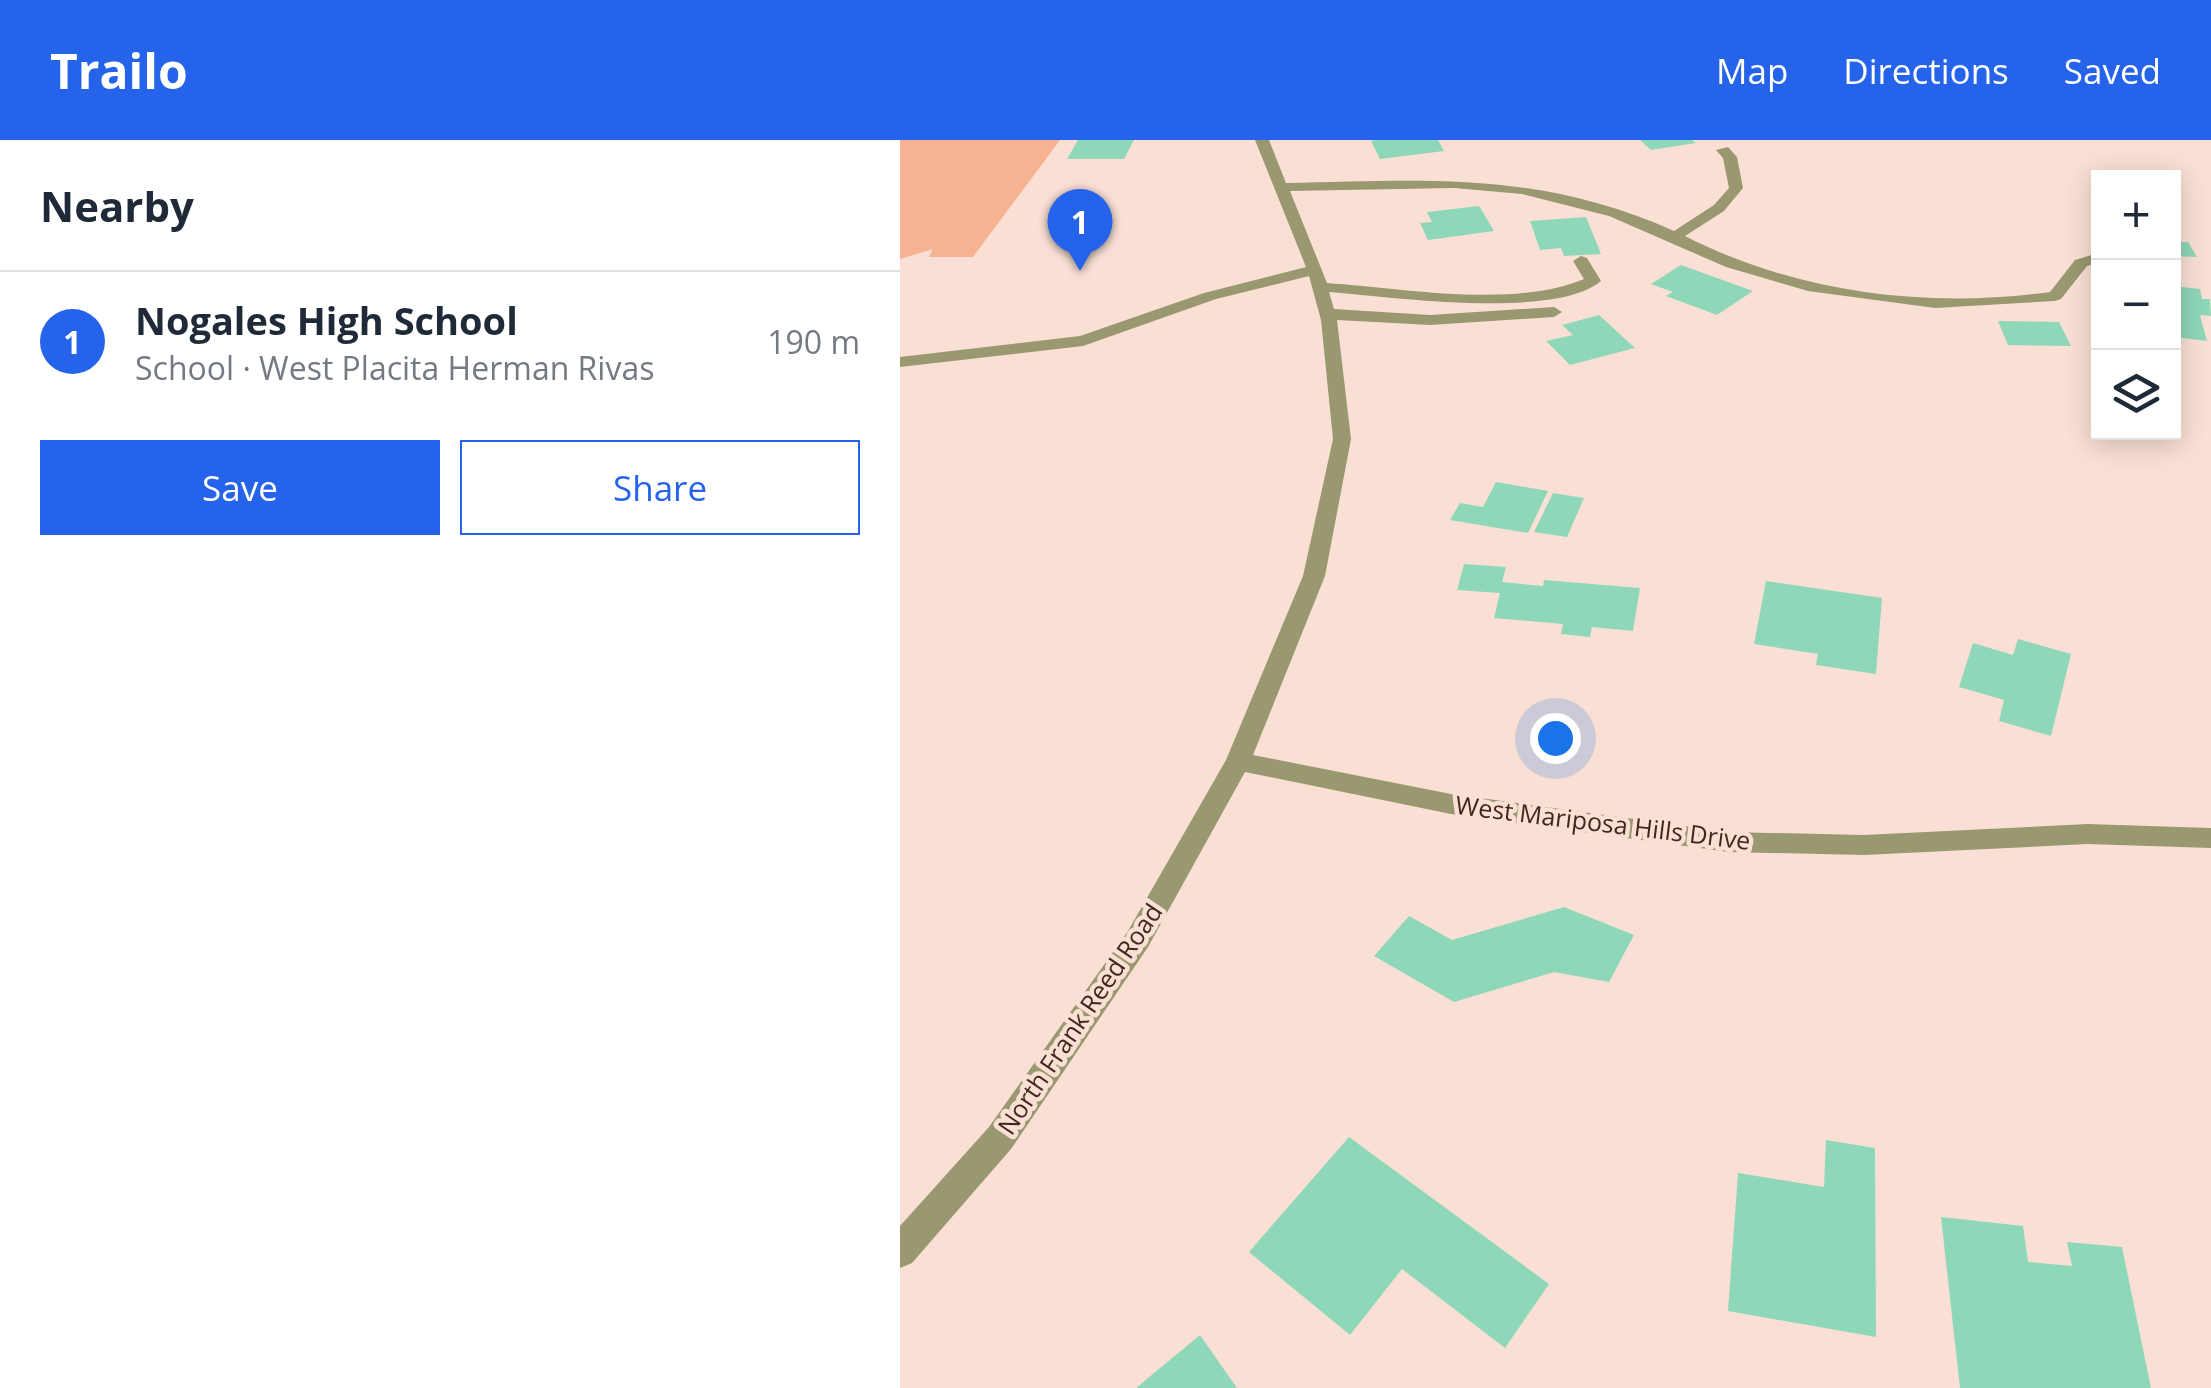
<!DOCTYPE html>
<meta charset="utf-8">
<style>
body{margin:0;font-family:"Open Sans",sans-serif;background:#f6f6f7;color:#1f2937}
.controls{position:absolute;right:30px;top:30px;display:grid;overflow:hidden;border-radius:0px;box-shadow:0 5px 25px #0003}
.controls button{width:90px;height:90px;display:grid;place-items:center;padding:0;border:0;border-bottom:2px solid #e0e1e3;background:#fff;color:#1f2937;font:50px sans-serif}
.you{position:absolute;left:655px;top:598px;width:35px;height:35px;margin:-25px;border:8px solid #fff;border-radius:50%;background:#1a73e8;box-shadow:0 0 0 15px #1a73e833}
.badge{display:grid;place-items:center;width:65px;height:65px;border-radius:50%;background:#2563eb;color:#fff;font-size:32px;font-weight:700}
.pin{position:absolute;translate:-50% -82px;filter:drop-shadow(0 2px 5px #0008)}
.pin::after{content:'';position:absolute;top:52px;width:35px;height:30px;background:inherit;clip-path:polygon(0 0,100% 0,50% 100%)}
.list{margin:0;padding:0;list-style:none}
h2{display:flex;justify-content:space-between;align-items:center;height:130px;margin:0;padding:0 40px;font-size:42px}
h2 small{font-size:32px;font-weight:400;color:#747a83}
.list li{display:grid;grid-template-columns:65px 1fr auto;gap:30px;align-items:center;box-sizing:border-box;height:140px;padding:0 40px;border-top:2px solid #e0e1e3}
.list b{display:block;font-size:38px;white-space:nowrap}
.list p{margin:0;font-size:32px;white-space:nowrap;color:#747a83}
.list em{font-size:32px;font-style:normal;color:#747a83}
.actions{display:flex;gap:20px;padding:30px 40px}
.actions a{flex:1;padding:22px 0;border:2px solid #2563eb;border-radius:0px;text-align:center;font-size:35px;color:#2563eb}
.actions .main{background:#2563eb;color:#fff}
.icon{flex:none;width:55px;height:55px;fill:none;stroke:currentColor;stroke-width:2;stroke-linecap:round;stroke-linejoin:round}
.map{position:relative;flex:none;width:1311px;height:1248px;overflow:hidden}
header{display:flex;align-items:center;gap:60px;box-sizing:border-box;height:140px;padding:0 50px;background:#2563eb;color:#fff}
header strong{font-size:48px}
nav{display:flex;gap:55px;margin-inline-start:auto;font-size:35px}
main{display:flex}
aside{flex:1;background:#fff}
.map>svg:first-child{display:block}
.green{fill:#f7b291}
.building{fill:#8fd7b9}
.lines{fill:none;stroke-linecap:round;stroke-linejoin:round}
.minor{fill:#999870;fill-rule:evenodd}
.labels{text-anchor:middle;stroke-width:9;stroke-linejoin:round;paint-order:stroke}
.street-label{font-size:25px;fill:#40281c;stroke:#fae0d4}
</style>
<header>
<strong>Trailo</strong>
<nav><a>Map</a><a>Directions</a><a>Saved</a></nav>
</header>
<main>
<aside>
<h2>Nearby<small></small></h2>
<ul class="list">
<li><span class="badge">1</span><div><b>Nogales High School</b><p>School · West Placita Herman Rivas</p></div><em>190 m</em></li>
</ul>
<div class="actions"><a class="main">Save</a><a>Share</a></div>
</aside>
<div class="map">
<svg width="1311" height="1248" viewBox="0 0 1311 1248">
<rect width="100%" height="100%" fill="#fae0d4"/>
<!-- green -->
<path class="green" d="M 0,0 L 160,0 L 73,117 L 29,117 L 33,109 L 0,119 Z"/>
<!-- building -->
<path class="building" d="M 178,0 L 234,0 L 224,19 L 167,19 Z
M 476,0 L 538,0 L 544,11 L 480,19 L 471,1 Z
M 740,0 L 792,0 L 796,3 L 751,10 Z
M 579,66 L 594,91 L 528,100 L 520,83 L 532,82 L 527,72 Z
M 686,77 L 701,114 L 664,116 L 661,108 L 640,110 L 630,81 Z
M 1274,90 L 1280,102 L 1288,102 L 1297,117 L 1274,116 Z
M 781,125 L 853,151 L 817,175 L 766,156 L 773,152 L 751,144 Z
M 1274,146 L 1300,149 L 1302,159 L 1310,159 L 1311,176 L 1300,175 L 1307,201 L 1274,197 Z
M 699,175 L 735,208 L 670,225 L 646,201 L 673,195 L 662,185 Z
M 1098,181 L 1159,182 L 1171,206 L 1108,205 Z
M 596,342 L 648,351 L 628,393 L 550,380 L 560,363 L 583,367 Z
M 653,353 L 684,358 L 667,397 L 634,392 Z
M 564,424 L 606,427 L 602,442 L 643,446 L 644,440 L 740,448 L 733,491 L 692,487 L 690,497 L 661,494 L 663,484 L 594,478 L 600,453 L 557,450 Z
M 866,441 L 982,458 L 976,534 L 916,525 L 918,514 L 854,504 Z
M 1118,499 L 1171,514 L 1151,596 L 1099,581 L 1104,560 L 1059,547 L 1073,503 L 1113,515 Z
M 664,767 L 734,795 L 709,842 L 654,832 L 554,862 L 474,816 L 509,776 L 552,800 Z
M 449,997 L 649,1144 L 605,1208 L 502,1129 L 450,1195 L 349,1112 Z
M 926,1000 L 975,1008 L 976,1197 L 828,1171 L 838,1033 L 924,1047 Z
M 1041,1077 L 1123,1086 L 1128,1122 L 1172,1126 L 1167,1102 L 1222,1107 L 1251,1248 L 1060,1248 Z
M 300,1195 L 337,1248 L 236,1248 Z"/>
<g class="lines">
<!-- minor -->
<path class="minor" d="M 355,0 L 369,0 L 386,43 C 529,40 639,31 774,91 L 814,65 L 829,48 L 823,18 L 816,10 L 828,7 L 837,17 L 843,48 L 824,71 L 785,96 C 897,153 1026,169 1150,152 L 1175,120 L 1198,113 L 1198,123 L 1187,126 L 1161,159 L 1155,161 L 1035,168 L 908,151 L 826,127 L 709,76 L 622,54 L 554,48 L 390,51 L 427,143 C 502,148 613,169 684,139 L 673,121 L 681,116 L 687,118 L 701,141 C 655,180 491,157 429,152 L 434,169 L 530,175 L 654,167 L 662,172 L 654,177 L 530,185 L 437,180 L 451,299 L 425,436 L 353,615 L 551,654 L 829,692 L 964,695 L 1188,684 L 1311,688 L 1311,708 L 1188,704 L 964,715 L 829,712 L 551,674 L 345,632 L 248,807 L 111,1009 L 12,1123 L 0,1128 L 0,1086 L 89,987 L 228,791 L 326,620 L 403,436 L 433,299 L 421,180 L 409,136 L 316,159 L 183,206 L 0,227 L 0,217 L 180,196 L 304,153 L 406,127 Z"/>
</g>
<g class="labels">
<!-- street labels -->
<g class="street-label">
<text transform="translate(703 683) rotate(7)" y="9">West Mariposa Hills Drive</text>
<text transform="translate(180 879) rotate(-56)" y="9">North Frank Reed Road</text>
</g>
</g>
</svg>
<div class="controls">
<button>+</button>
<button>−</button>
<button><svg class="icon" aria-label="layers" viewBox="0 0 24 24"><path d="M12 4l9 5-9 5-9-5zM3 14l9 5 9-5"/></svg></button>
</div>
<div class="you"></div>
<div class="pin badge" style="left:180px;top:131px">1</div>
</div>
</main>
